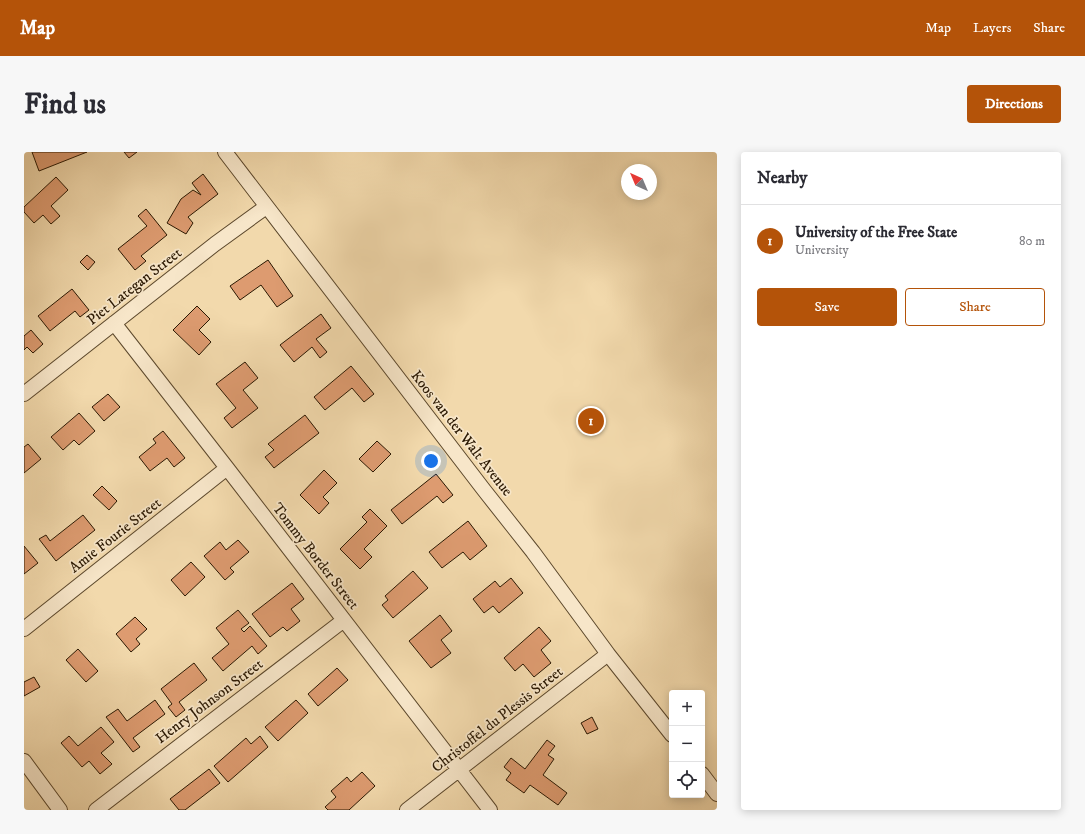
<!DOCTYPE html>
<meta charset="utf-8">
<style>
body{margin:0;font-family:"IM FELL DW Pica",serif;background:#f7f7f7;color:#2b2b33}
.controls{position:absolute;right:12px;bottom:12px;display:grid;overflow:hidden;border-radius:4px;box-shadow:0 2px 10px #0003}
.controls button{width:36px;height:36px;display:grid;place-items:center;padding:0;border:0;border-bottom:1px solid #e1e1e2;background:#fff;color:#2b2b33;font:20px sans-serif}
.compass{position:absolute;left:597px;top:12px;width:36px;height:36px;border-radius:50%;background:#fff;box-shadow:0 2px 10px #0003;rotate:316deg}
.you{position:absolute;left:407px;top:309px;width:14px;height:14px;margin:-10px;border:3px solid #fff;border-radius:50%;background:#1a73e8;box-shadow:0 0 0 6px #1a73e833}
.badge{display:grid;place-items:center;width:26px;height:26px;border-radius:50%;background:#b45309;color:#fff;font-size:13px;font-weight:700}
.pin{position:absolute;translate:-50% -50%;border:2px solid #fff;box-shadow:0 1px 4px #0006}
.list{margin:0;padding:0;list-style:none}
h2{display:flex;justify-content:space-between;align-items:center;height:52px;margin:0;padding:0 16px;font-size:17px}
h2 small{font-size:13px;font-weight:400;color:#7c7c81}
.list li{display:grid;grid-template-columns:26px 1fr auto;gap:12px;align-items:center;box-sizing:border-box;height:72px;padding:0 16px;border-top:1px solid #e1e1e2}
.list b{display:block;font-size:15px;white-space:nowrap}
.list p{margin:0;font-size:13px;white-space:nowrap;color:#7c7c81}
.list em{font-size:13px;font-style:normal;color:#7c7c81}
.actions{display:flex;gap:8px;padding:12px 16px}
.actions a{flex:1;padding:9px 0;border:1px solid #b45309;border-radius:4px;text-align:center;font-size:14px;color:#b45309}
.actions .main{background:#b45309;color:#fff}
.icon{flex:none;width:22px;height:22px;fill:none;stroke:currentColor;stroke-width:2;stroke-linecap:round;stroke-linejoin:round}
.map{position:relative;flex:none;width:693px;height:658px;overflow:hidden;border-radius:4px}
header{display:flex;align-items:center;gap:24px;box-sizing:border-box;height:56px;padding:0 20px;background:#b45309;color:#fff}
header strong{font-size:19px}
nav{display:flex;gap:22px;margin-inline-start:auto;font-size:14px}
.intro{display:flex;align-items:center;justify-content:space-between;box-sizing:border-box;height:96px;padding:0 24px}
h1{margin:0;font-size:28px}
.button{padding:10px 18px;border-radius:4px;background:#b45309;color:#fff;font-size:14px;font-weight:700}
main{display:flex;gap:24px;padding:0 24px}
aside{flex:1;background:#fff;border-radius:4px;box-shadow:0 2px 10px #0003}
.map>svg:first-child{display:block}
.building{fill:#dd9b70;stroke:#2a1802}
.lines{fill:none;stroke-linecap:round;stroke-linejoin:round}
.minor-casing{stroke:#5c482c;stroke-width:16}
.minor{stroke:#f7e6c9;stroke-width:14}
.labels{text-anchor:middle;stroke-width:3.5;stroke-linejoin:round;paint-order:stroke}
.street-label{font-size:15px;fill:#2a1802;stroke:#f7e6c9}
</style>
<header>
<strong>Map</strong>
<nav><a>Map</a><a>Layers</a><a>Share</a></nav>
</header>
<div class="intro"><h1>Find us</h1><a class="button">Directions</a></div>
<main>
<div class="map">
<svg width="693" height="658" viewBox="0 0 693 658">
<rect width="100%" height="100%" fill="#f2d9ac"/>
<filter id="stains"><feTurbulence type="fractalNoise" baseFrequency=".005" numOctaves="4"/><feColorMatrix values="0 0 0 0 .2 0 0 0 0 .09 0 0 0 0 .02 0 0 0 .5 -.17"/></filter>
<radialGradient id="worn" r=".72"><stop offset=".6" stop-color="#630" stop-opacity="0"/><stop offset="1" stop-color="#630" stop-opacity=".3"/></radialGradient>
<!-- building -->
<path class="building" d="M 8,0 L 63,0 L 15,19 Z
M 100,0 L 113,0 L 105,6 Z
M 179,22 L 194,42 L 164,65 L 169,71 L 162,82 L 143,71 L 157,47 L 169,38 L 177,43 L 168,31 Z
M 32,25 L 44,38 L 27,54 L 36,64 L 27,72 L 19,63 L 10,71 L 0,60 L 0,55 Z
M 122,57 L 143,83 L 117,104 L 122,109 L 111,118 L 94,97 L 123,74 L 114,64 Z
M 63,103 L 71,110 L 64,118 L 56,110 Z
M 244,108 L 269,144 L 253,155 L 237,133 L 216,148 L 206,134 Z
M 48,137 L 65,158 L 56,165 L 51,159 L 26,179 L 14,164 Z
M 173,154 L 186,167 L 175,178 L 187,190 L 175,203 L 149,178 Z
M 297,162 L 307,176 L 292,187 L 303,200 L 296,206 L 288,195 L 270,210 L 256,193 Z
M 7,178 L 19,192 L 9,201 L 3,195 L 0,198 L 0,184 Z
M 221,210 L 234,226 L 219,238 L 234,256 L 208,276 L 200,266 L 212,256 L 192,232 Z
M 327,214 L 350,242 L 340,250 L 328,236 L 301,258 L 290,245 Z
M 84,242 L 96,255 L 80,269 L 68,255 Z
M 55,261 L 71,279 L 55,293 L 50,288 L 39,298 L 27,285 Z
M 281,263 L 295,281 L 250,316 L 241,305 L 250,298 L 244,292 Z
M 139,279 L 161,306 L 150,315 L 143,306 L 126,319 L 115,305 L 132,291 L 129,287 Z
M 353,289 L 367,302 L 349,320 L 335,307 Z
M 4,292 L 17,307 L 0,321 L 0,295 Z
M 300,318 L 313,331 L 299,345 L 305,351 L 295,362 L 276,343 Z
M 412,322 L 429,343 L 419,351 L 413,344 L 378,372 L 367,358 Z
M 78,334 L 93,349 L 85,358 L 69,343 Z
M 346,357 L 363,374 L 340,397 L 348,405 L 336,417 L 316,397 L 343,370 L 338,365 Z
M 59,363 L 71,378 L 32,409 L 15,387 L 22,383 L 26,389 Z
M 444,369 L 463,394 L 446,408 L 439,400 L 418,416 L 405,400 Z
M 214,388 L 225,400 L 206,416 L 210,420 L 201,428 L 180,404 L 196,390 L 202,398 Z
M 0,394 L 14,411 L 0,422 Z
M 167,410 L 181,425 L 161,444 L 147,428 Z
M 389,419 L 404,436 L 369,466 L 358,453 L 364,448 L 361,444 Z
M 487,426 L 499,441 L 475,461 L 469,454 L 460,461 L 449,447 L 471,429 L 476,435 Z
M 268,431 L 280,447 L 267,457 L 276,469 L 263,479 L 259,475 L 246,485 L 228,462 Z
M 214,458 L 225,471 L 217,477 L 220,480 L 226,474 L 243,494 L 234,502 L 228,494 L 199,519 L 188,506 L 205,492 L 192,476 Z
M 416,463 L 428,479 L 417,488 L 427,501 L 407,516 L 385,489 Z
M 111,465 L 123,477 L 112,487 L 116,492 L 107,500 L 92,482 Z
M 515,475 L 527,489 L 517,498 L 527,511 L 510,525 L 499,512 L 491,519 L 480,506 Z
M 54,497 L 74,519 L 62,530 L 42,508 Z
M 170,511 L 183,528 L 155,550 L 161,558 L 152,565 L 144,555 L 148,552 L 137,537 Z
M 313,516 L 324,528 L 294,554 L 284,542 Z
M 10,525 L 16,535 L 0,544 L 0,530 Z
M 131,548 L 141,562 L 109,586 L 116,595 L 109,600 L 82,565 L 94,557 L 103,569 Z
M 272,548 L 284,561 L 254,589 L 241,575 Z
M 568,565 L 574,577 L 563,582 L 557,571 Z
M 77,575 L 90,590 L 77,601 L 88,612 L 76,622 L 65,609 L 58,615 L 37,591 L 45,584 L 54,594 Z
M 236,584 L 244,595 L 204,630 L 190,614 L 222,586 L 227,592 Z
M 523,588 L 531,594 L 524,603 L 530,607 L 519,623 L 543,641 L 534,653 L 506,633 L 500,641 L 482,628 L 487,621 L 480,615 L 487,606 L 501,617 Z
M 185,617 L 196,631 L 161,658 L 155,658 L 146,647 Z
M 338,620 L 351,634 L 325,658 L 304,658 L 301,655 L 312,645 L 307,639 L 323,625 L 327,630 Z"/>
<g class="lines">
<!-- minor casing -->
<g class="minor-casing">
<path id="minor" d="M 201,0 L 460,338 L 509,400 L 584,502 L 648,583
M 90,171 L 203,316 L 466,658
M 0,242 L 191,92 L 242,55
M 0,477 L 203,316
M 0,609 L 36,658
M 678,622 L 693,642
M 72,658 L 320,468
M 383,658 L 584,502"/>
</g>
<!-- minor -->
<use href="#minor" class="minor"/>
</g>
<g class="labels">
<!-- street labels -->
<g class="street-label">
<text transform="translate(110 134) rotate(-38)" y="5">Piet Lategan Street</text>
<text transform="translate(438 281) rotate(52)" y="5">Koos van der Walt Avenue</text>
<text transform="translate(91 383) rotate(-38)" y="5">Amie Fourie Street</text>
<text transform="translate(292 404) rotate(52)" y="5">Tommy Border Street</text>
<text transform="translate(185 549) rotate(-37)" y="5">Henry Johnson Street</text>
<text transform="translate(473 567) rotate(-38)" y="5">Christoffel du Plessis Street</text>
</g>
</g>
<rect width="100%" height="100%" filter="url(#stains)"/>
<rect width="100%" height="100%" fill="url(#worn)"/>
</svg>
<div class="controls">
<button>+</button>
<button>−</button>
<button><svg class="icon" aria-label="locate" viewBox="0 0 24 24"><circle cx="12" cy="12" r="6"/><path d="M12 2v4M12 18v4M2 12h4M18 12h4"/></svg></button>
</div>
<svg class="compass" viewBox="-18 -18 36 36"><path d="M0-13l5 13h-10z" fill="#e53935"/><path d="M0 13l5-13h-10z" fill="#7c7c81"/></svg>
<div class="you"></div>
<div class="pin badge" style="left:567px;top:269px">1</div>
</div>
<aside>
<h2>Nearby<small></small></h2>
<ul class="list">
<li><span class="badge">1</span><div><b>University of the Free State</b><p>University</p></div><em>80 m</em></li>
</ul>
<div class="actions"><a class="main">Save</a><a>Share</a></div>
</aside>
</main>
